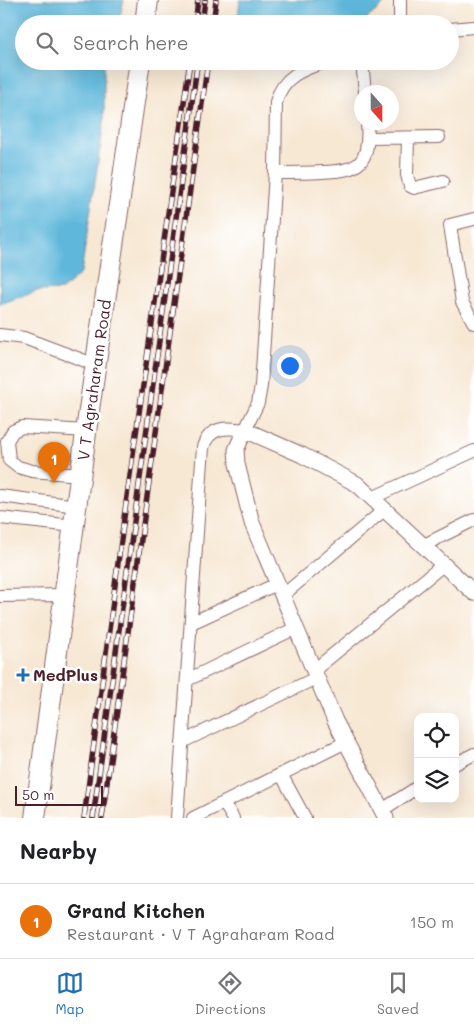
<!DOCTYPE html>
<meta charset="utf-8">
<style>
body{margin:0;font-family:Mali,sans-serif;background:#f6f6f6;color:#202124}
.controls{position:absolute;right:15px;bottom:15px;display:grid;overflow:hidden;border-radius:10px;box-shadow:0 5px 20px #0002}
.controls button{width:45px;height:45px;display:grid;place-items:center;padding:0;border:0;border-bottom:1px solid #e0e0e0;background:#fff;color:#202124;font:25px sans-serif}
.compass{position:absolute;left:354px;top:85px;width:45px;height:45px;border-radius:50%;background:#fff;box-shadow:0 5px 20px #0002;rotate:159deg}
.scale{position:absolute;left:15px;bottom:12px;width:88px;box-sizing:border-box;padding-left:5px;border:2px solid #4a1f2b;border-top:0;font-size:14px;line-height:18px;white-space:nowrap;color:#4a1f2b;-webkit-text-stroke:4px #fff;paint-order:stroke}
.you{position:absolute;left:289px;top:365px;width:18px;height:18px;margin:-12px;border:4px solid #fff;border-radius:50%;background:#1a73e8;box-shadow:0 0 0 8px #1a73e833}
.badge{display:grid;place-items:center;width:32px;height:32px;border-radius:50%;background:#1f6fb2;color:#fff;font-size:16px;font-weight:700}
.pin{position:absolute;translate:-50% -41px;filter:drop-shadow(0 1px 2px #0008)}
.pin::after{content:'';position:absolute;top:26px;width:18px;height:15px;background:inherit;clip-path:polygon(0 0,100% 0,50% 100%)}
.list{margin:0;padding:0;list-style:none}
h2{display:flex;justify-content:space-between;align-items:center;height:65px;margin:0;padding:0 20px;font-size:21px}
h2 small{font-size:16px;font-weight:400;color:#757577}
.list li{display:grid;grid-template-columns:32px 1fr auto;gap:15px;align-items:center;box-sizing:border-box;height:75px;padding:0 20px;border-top:1px solid #e0e0e0}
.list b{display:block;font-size:19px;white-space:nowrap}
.list p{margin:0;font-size:16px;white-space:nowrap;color:#757577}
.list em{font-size:16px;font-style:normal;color:#757577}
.icon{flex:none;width:28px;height:28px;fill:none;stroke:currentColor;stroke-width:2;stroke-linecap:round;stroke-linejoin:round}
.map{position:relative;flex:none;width:474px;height:818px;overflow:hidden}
.search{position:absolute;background:#fff;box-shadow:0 5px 20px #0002;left:15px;right:15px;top:15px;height:55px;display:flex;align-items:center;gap:12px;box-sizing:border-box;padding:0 18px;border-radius:28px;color:#757577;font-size:19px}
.sheet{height:140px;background:#fff}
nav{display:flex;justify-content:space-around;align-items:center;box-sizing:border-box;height:70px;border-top:1px solid #e0e0e0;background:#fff;font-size:14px;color:#757577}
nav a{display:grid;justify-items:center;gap:2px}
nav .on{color:#1f6fb2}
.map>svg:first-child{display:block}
.water{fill:#5eb8db;stroke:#546c83}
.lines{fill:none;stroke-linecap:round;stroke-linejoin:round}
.minor-casing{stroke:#876566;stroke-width:14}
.tertiary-casing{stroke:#876566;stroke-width:17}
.primary-casing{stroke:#876566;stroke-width:22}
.minor{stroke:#fff;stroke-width:12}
.tertiary{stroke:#fff;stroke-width:15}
.primary{stroke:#fff;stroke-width:20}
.rail-casing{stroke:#4a1f2b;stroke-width:5.5}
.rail{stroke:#fff;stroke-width:4;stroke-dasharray:11;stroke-linecap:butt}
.poi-dot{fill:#1f6fb2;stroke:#fff;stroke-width:2}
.labels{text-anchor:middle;stroke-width:5;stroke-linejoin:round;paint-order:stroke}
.street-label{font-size:16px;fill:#4a1f2b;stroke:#fff}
.poi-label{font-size:16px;font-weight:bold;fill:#4a1f2b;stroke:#fff;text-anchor:start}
</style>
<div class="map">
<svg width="474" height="818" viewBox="0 0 474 818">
<rect width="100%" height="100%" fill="#fff"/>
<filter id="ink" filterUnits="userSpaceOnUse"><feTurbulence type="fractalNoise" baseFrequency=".02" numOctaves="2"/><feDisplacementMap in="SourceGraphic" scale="10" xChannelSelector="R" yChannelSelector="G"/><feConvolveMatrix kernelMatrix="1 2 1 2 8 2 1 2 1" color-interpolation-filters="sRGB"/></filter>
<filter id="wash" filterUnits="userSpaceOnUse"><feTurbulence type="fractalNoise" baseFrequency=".0096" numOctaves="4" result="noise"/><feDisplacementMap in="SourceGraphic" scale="20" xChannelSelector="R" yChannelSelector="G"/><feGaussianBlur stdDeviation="1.12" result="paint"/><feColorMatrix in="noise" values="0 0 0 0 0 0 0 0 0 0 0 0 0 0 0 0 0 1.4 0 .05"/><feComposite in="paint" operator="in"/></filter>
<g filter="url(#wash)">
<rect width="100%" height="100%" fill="#f7e8d4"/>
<!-- water -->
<path class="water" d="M 0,0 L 124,0 L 118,24 L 24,24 L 24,61 L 104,61 L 104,122 L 81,273 L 62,290 L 37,291 L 0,304 Z
M 240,0 L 385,0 L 382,6 L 360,24 L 237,24 Z
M 232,61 L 277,61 L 235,71 Z"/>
</g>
<g filter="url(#ink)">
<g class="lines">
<!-- minor casing -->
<g class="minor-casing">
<path id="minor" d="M 400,0 L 400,24
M 450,29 L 474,27
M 362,61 L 365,92
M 368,138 L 439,137
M 408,138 L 407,175 L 410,186 L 414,188 L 443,181
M 275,173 C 290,173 306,173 322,172 C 361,171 370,163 367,122
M 474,219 L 450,225 L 462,302 L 474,323
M 0,335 L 24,338 L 96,365
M 81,475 L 32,471 L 18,467 L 9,460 L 7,441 L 13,431 L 22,427 L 87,431
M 0,496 L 77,506
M 372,498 L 474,451
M 0,518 L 74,526
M 422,546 L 474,520
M 0,596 L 65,595
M 282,596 L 384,510
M 191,623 L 277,584
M 313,671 L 443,565
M 187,680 L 296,628
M 182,742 L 316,678
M 455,764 L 474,754
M 281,774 L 305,818
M 224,803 L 233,818
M 382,810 L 418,787
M 177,818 L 203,447 C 210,426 227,427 245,430 L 258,403 L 261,386 L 275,173 L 276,102 C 283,75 304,69 328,61
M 193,818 L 346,742"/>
</g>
<!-- tertiary casing -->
<g class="tertiary-casing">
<path id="tertiary" d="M 386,818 L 335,721 L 252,523 L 237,464 L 236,450 L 245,430 L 302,455 L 357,484 L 474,593"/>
</g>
<!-- primary casing -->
<g class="primary-casing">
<path id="primary" d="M 145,24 L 148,0
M 35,818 L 89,410 L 140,61"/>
</g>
<!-- minor -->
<use href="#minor" class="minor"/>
<!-- tertiary -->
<use href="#tertiary" class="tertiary"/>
<!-- primary -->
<use href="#primary" class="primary"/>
<!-- rail casing -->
<g class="rail-casing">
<path id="rail" d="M 195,24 L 198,0
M 202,24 L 205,0
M 213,24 L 216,0
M 84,818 L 126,503 L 190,61
M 93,818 L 197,66
M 102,818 L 208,61"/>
</g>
<!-- rail -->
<use href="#rail" class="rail"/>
</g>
</g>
<!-- markers -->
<path class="poi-dot" d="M20.5 667.5h5v5h5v5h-5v5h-5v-5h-5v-5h5z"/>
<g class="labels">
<!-- street labels -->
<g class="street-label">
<text transform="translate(94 380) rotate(-82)" y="6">V T Agraharam Road</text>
</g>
<!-- poi labels -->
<g class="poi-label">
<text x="33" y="681">MedPlus</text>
</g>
</g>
</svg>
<div class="controls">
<button><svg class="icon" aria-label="locate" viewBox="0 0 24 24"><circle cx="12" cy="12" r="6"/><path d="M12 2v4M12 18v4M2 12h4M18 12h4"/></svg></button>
<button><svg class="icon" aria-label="layers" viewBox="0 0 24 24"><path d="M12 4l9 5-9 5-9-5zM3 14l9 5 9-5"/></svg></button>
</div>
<svg class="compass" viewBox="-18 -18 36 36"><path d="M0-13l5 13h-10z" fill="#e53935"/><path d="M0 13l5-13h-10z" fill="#757577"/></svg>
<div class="scale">50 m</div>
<div class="you"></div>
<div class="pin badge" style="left:54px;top:483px;background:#e8710a">1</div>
<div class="search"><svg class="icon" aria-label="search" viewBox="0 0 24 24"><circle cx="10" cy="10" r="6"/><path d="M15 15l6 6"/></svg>Search here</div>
</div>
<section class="sheet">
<h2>Nearby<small></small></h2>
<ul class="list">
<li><span class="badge" style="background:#e8710a">1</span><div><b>Grand Kitchen</b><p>Restaurant · V T Agraharam Road</p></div><em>150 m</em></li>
</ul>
</section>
<nav>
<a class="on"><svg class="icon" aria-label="map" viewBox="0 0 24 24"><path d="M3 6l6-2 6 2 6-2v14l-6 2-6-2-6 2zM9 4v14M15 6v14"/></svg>Map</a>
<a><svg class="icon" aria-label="directions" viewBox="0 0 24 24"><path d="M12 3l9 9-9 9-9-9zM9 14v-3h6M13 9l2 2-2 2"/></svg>Directions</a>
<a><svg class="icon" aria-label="saved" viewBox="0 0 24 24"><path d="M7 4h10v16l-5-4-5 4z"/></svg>Saved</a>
</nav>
